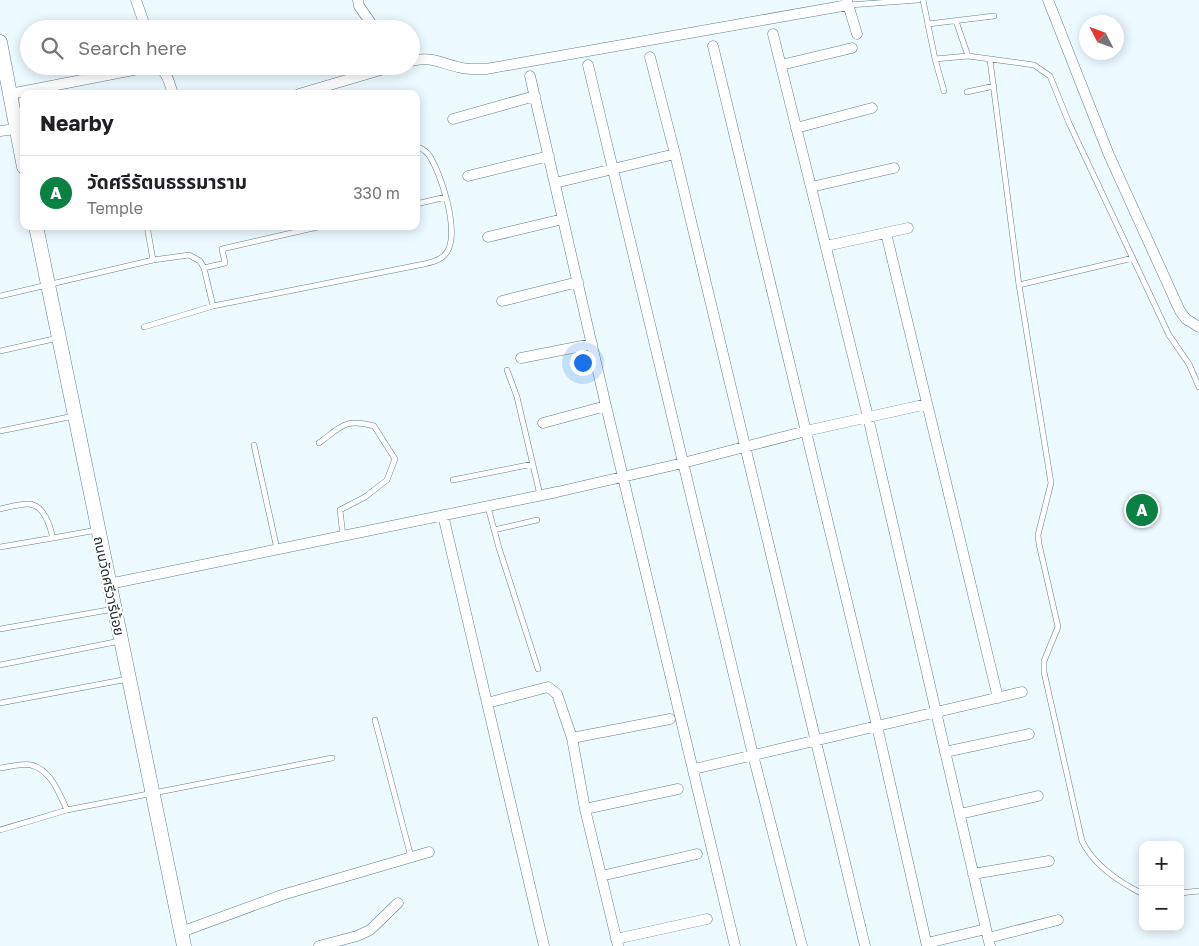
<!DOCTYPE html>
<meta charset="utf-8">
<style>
body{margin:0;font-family:"Golos Text","Noto Sans Thai",sans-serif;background:#f2f2f2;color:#202124}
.controls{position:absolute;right:15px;bottom:15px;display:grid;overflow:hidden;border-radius:10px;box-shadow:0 2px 12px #0003}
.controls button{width:45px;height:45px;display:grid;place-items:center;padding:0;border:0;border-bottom:1px solid #e0e0e0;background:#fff;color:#202124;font:25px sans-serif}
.compass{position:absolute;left:1079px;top:15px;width:45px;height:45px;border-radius:50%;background:#fff;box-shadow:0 2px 12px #0003;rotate:312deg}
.you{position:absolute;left:582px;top:362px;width:18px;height:18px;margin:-12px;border:4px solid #fff;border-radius:50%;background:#1a73e8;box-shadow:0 0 0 8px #1a73e833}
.badge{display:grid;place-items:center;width:32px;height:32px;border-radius:50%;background:#0b8043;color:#fff;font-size:16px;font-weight:700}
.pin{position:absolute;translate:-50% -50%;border:2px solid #fff;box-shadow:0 1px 5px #0006}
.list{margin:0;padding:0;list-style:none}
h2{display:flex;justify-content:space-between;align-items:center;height:65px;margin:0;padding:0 20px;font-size:21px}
h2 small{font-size:16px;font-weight:400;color:#757577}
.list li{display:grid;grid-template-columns:32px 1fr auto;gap:15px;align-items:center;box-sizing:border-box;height:75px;padding:0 20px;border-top:1px solid #e0e0e0}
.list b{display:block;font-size:19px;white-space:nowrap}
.list p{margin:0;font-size:16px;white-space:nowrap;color:#757577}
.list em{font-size:16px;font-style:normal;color:#757577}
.icon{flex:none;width:28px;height:28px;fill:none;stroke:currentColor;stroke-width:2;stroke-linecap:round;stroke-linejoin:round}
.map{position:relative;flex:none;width:1199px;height:946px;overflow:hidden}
.search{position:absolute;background:#fff;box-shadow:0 2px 12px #0003;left:20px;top:20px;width:400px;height:55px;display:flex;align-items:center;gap:12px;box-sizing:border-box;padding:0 18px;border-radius:28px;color:#757577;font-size:19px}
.panel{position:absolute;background:#fff;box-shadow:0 2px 12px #0003;left:20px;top:90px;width:400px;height:140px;border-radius:10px}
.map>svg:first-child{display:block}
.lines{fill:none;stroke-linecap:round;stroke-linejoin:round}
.lane-casing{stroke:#617f89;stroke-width:6}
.street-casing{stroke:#617f89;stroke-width:11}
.secondary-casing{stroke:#617f89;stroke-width:15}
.lane{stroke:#fff;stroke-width:5}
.street{stroke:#fff;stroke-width:10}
.secondary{stroke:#fff;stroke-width:14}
.labels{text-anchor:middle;stroke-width:4;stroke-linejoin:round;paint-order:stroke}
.street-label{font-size:14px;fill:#233034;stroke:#fff}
</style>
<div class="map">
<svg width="1199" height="946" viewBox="0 0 1199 946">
<rect width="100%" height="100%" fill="#edfaff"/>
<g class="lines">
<!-- lane casing -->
<g class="lane-casing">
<path id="lane" d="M 923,0 L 935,59 L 968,56 L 1034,65 L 1050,76 L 1069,123 L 1169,335 L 1189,364 L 1199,387
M 849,5 L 918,0
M 956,21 L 968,56
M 928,24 L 994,16
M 935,59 L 944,91
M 990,60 L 1019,285 L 1051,483 L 1038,535 L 1039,544 L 1058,627 L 1044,661 L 1044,672 L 1082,841 C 1094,866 1119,882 1143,894
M 967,92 L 994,86
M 416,204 L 446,197
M 147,226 L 153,260
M 204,268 L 225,263 L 222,249 L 322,226
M 1019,285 L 1133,258
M 0,296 L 153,260 L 189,255 L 200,261 L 204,268 L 213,306
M 144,327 L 213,306 L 424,264 C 432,262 442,260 447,252 C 460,231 441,173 429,155 C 425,150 421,148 416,146
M 0,351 L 58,338
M 507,370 L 517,397 L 540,495
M 0,431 L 74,416
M 319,443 C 342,426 345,418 374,426 L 395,459 L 387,480 L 365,497 L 340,510 L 343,536
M 254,445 L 277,549
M 453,480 L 533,464
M 488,507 L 499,548 L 538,669
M 0,509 C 9,507 19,504 28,504 C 44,504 50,526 53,538 L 0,547
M 494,530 L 537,520
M 53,538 L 97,530
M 0,629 L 114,609
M 0,665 L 120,641
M 0,703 L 128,679
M 375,720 L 411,857
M 0,768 C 9,767 23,763 31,765 C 51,770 59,793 67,810
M 0,830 L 67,810 L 332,758
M 1180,893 L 1199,891"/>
</g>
<!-- street casing -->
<g class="street-casing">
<path id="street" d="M 136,0 L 146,29
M 358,0 L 359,6 L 375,29
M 1048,0 L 1109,155 L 1180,311 L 1186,319 L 1199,327
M 847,1 L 857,34
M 773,34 L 868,417 L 990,946
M 713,46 L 877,726 L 927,946
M 650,57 L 675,154 L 865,946
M 411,61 C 431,56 440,63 458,67 C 467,70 476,69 486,69 L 848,5
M 588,65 L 753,755 L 802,946
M 781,65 L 852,48
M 530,76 L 606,406 L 735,946
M 10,94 L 154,66 C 167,69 169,82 173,94
M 299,94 L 394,66
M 453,119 L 535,96
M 796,128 L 872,108
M 0,131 L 16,129
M 468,176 L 549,156
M 555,183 L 675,154
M 811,187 L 894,168
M 886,233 L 998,698
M 488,237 L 563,219
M 826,246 L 908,228
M 502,301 L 578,282
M 521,358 L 592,344
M 543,423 L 606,406
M 443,515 L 544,946
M 109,584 L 557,492 L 683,463 L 806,431 L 927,404
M 487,703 L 548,687 L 557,694 L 572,738 L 585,809 L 618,946
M 572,738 L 670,719
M 945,752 L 1029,734
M 694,769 L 1022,692
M 585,809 L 678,789
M 960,814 L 1038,796
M 973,874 L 1049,861
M 601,876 L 697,854
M 181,932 L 282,895 L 429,852
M 988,938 L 1058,920
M 616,939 L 707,919
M 927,943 L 986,929
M 319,946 L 357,936 L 370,930 L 398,903"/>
</g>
<!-- secondary casing -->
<g class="secondary-casing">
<path id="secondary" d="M 0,42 L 24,167
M 36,226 L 184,946"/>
</g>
<!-- lane -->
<use href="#lane" class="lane"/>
<!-- street -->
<use href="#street" class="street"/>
<!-- secondary -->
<use href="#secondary" class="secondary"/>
</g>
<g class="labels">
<!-- street labels -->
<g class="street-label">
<text transform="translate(109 586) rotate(78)" y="5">ถนนวัดศรีวารีน้อย</text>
</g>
</g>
</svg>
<div class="controls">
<button>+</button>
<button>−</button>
</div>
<svg class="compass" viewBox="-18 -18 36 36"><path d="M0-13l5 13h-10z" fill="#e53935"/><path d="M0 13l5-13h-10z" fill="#757577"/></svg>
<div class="you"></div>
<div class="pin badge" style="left:1142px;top:510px">A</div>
<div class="search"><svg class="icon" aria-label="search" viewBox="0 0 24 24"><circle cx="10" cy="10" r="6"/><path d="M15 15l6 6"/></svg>Search here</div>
<section class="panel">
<h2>Nearby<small></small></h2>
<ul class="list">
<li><span class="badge">A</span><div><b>วัดศรีรัตนธรรมาราม</b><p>Temple</p></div><em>330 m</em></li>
</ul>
</section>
</div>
